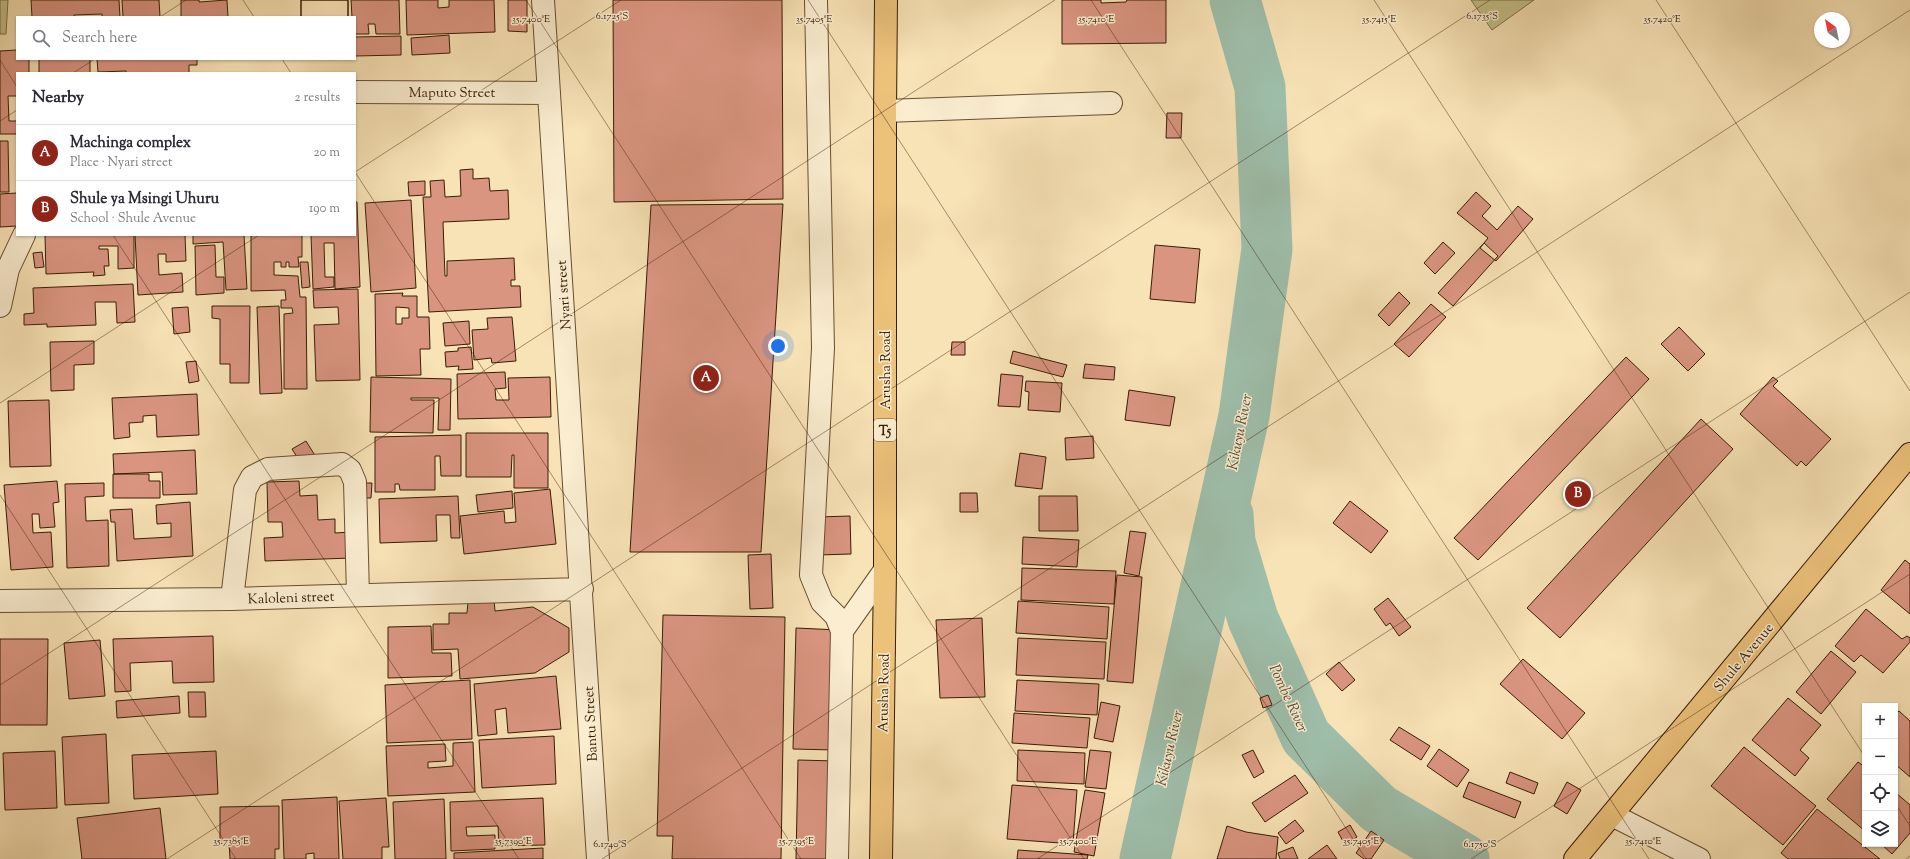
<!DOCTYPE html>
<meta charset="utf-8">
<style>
body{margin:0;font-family:"Sorts Mill Goudy",serif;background:#f2f2f3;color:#2b2b33}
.controls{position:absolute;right:12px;bottom:12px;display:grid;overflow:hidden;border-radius:0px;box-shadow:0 1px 3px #0004}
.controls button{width:36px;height:36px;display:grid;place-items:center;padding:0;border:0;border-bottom:1px solid #e1e1e2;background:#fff;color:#2b2b33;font:20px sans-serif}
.compass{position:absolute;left:1814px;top:12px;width:36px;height:36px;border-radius:50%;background:#fff;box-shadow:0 1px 3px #0004;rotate:327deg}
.you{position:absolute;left:778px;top:346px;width:14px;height:14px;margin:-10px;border:3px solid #fff;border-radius:50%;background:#1a73e8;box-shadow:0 0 0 6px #1a73e833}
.badge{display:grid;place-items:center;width:26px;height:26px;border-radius:50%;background:#8f2418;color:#fff;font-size:13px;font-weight:700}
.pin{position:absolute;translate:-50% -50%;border:2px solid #fff;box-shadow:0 1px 4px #0006}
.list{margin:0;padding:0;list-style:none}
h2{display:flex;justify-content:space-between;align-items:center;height:52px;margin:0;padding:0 16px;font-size:17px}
h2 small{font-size:13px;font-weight:400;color:#7c7c81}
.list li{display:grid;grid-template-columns:26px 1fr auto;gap:12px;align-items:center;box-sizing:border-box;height:56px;padding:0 16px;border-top:1px solid #e1e1e2}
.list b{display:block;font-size:15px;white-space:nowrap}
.list p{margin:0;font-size:13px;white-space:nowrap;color:#7c7c81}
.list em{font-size:13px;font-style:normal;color:#7c7c81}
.icon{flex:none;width:22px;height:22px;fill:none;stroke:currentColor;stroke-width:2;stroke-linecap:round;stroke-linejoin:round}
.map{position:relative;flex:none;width:1910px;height:859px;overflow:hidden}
.search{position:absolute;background:#fff;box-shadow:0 1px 3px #0004;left:16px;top:16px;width:340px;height:44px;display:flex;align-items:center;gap:10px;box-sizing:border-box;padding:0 14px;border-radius:0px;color:#7c7c81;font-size:15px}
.panel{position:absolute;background:#fff;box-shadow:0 1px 3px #0004;left:16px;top:72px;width:340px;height:164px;border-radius:0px}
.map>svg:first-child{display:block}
.green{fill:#c4c189;stroke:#7e6f46}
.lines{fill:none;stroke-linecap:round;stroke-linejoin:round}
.river{stroke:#9ebeaa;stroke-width:51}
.building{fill:#da9581;stroke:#381d04;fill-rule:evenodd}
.minor-casing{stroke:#684e30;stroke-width:24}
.major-casing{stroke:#381d04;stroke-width:24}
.highway-casing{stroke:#381d04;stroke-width:24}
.minor{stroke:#faedd0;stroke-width:22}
.major{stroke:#ecc27b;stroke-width:22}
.highway{stroke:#ecc27b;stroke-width:22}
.ticks{fill:none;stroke:#381d04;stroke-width:1;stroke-opacity:0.45}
.labels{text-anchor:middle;stroke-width:3;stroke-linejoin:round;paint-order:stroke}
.shield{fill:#faedd0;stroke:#725b41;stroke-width:1}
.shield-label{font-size:13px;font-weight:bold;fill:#381d04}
.street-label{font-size:14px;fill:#381d04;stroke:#faedd0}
.water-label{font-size:15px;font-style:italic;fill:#574d36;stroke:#faedd0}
.ticks-label{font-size:10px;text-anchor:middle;fill:#381d04;stroke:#faedd0;stroke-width:3;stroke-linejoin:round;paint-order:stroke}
</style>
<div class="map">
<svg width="1910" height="859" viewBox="0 0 1910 859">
<rect width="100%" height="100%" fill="#f8e3b6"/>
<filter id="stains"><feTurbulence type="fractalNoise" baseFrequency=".005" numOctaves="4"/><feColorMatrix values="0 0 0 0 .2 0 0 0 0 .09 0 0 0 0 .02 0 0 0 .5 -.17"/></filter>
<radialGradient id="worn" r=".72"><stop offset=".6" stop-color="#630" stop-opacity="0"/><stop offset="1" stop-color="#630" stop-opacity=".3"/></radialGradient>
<!-- green -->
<path class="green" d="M 0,0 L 8,0 L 6,34 L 0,34 Z
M 1471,0 L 1534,0 L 1492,30 Z"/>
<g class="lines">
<!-- river -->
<path class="river" d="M 1228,515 L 1230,542 L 1253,619 L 1306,737 L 1379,809 L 1464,859
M 1145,859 L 1244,416 L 1267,249 L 1260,87 L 1235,0"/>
</g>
<!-- building -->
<path class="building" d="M 31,0 L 119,0 L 120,17 L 102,17 L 102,14 L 74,15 L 74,17 L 32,17 Z
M 122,0 L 159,0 L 160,17 L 123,17 Z
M 181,0 L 199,0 L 199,2 L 227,0 L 228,17 L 181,17 Z
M 301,0 L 348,0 L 348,17 L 301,17 Z
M 301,0 L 348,0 L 348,17 L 301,17 Z
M 351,0 L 399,0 L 400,34 L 376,34 L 375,24 L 368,24 L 369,34 L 355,34 L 355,17 L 352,17 Z
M 406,0 L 438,0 L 438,8 L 449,7 L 449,0 L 494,0 L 495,32 L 407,35 Z
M 508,0 L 527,0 L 527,32 L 508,31 Z
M 613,0 L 782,0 L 783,199 L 614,202 Z
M 1062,0 L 1101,0 L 1101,3 L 1126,2 L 1127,0 L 1166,0 L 1166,43 L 1062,44 Z
M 449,35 L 450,53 L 412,55 L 411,38 Z
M 401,36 L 401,55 L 355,56 L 355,37 Z
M 17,50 L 17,59 L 29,59 L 29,73 L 17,73 L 17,96 L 8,96 L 9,121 L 17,121 L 17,134 L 0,134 L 0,51 Z
M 39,59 L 90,59 L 90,73 L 39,73 Z
M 97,59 L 197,59 L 197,65 L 189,65 L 189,73 L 126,73 L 126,71 L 98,72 Z
M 1167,113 L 1182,113 L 1181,138 L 1166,138 Z
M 0,141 L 8,141 L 9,192 L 0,192 Z
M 473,169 L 473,179 L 489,178 L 490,191 L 508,190 L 509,219 L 443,222 L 445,276 L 447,276 L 447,261 L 514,258 L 515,280 L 511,280 L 511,286 L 520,286 L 521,307 L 429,312 L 423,197 L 431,197 L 430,181 L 444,180 L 445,197 L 461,196 L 460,170 Z
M 425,181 L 425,195 L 409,196 L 408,182 Z
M 1476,192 L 1491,206 L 1482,216 L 1497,230 L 1518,206 L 1533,219 L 1496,261 L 1480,248 L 1488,238 L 1457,213 Z
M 17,193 L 17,226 L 0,227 L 0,194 Z
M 411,200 L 416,288 L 371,292 L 365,203 Z
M 355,202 L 357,202 L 360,287 L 335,289 L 334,243 L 324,243 L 325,277 L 334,277 L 334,287 L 313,289 L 311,235 L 355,235 Z
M 783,204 L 761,552 L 630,552 L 651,205 Z
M 45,235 L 134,235 L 134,268 L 118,269 L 118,246 L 99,246 L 99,249 L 108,249 L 109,266 L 104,266 L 105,275 L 93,276 L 94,272 L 46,274 Z
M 135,235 L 185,235 L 186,261 L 166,262 L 166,254 L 158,254 L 159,275 L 182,273 L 183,292 L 138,295 Z
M 193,235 L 244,235 L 247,289 L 226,290 L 223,242 L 193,244 Z
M 251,235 L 302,235 L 302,257 L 298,257 L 299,267 L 289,267 L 289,262 L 286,262 L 286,267 L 281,267 L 281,262 L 274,262 L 274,275 L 298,276 L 300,297 L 306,297 L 307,389 L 284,389 L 284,314 L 293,313 L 292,308 L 281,308 L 281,300 L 286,300 L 285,290 L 251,291 Z
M 1443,242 L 1455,253 L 1435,274 L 1424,263 Z
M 1484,243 L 1498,256 L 1453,306 L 1438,293 Z
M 215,245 L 216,277 L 224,277 L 224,293 L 196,295 L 195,246 Z
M 1155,245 L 1200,249 L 1195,303 L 1150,299 Z
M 42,252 L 44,267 L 35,268 L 33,253 Z
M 300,262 L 308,262 L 310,287 L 302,288 Z
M 133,284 L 135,322 L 117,323 L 116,302 L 95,302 L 96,325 L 47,327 L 47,324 L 24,325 L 24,314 L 34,313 L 33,288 Z
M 358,289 L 360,380 L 316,381 L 314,325 L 339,324 L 338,307 L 314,308 L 313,290 Z
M 1399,292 L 1410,303 L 1389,326 L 1378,315 Z
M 403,293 L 402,296 L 417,296 L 417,317 L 429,317 L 430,349 L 420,349 L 421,375 L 376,376 L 375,294 ZM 396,307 L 409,308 L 409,318 L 402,318 L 402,324 L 396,324 Z
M 1431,304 L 1446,317 L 1409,357 L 1394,344 Z
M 212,306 L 250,306 L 249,383 L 230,383 L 230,364 L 220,364 L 220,319 L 212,318 Z
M 279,306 L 282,393 L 260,394 L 257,307 Z
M 188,307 L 190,332 L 174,334 L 172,308 Z
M 512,317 L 516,361 L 492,363 L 491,358 L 474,360 L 472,330 L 488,329 L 487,318 Z
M 469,321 L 470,344 L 445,346 L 443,323 Z
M 1679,327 L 1705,354 L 1688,371 L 1661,344 Z
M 94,341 L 94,364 L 74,365 L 74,390 L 51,391 L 50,342 Z
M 952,342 L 965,342 L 965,355 L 951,355 Z
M 471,347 L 473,369 L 458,370 L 459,366 L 446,367 L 445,352 L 458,351 L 458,348 Z
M 1013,351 L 1067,365 L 1063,377 L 1010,363 Z
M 1626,357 L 1649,379 L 1478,560 L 1454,538 Z
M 196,361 L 199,381 L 189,383 L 186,362 Z
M 1085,364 L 1115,367 L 1114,380 L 1083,378 Z
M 505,372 L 506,388 L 495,389 L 496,400 L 509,400 L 508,378 L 550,377 L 551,417 L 458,419 L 457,374 Z
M 1001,374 L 1023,376 L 1020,407 L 998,406 Z
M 371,377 L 451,379 L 450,430 L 438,430 L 439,398 L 411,398 L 411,400 L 434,400 L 433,433 L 370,432 Z
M 1773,377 L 1778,381 L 1773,386 L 1831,439 L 1806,466 L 1801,461 L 1797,466 L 1740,414 Z
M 1026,381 L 1062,383 L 1060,412 L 1028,410 L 1029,392 L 1025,391 Z
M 1129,390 L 1175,397 L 1170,426 L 1125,420 Z
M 197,394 L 199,435 L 157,437 L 156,415 L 143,416 L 143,422 L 129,423 L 130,437 L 114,439 L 112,398 Z
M 49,400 L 51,466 L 10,467 L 8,401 Z
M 1701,419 L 1733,449 L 1560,638 L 1527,608 Z
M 466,433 L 548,433 L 548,488 L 514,488 L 514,455 L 512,455 L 511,477 L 466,477 Z
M 461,435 L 461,476 L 441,476 L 440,456 L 435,456 L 435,490 L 400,490 L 399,484 L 395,484 L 395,492 L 375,492 L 375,437 Z
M 1093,436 L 1094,458 L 1066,460 L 1065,438 Z
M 306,441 L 316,457 L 302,465 L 292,449 Z
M 195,450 L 197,494 L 163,495 L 162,472 L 114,474 L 113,454 Z
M 1020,453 L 1046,457 L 1042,489 L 1015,486 Z
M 113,474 L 149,474 L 149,481 L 160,481 L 160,498 L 113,498 Z
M 57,481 L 59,502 L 53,503 L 55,527 L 40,528 L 39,514 L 32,514 L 33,533 L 51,532 L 53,567 L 11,570 L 4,485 Z
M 299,481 L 300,496 L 317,495 L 318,520 L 335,519 L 335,533 L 351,532 L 352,558 L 265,561 L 264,538 L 283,537 L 282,522 L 268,522 L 267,482 Z
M 104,483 L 104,496 L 85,497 L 86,521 L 108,520 L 109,566 L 67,568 L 65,484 Z
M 360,483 L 372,483 L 371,498 L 360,498 Z
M 550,489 L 556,544 L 464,554 L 460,516 L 504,511 L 505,523 L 516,522 L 514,493 Z
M 512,491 L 513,508 L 478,512 L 476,495 Z
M 960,493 L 977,493 L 978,512 L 960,512 Z
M 458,496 L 460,538 L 451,538 L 450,515 L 436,515 L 437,541 L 380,543 L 379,499 Z
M 1039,496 L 1077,496 L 1078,531 L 1039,531 Z
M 1350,501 L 1388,531 L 1371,553 L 1333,523 Z
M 190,502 L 193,556 L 117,561 L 115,522 L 111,522 L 110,510 L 132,509 L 134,539 L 171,537 L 171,523 L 157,524 L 156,505 Z
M 850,516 L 851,554 L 818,555 L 816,517 Z
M 1130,531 L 1146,533 L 1139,576 L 1124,573 Z
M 1023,537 L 1079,540 L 1077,567 L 1022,564 Z
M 771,554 L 773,608 L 750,609 L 748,555 Z
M 1905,560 L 1910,564 L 1910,614 L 1881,590 Z
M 1022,568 L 1116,571 L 1114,604 L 1021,600 Z
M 1117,575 L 1142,577 L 1133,683 L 1107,681 Z
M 1388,598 L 1411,627 L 1399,636 L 1390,623 L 1386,626 L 1374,609 Z
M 494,600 L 495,611 L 533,607 L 569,628 L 569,652 L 535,673 L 460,679 L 458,649 L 433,650 L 433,624 L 449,624 L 449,613 L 467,613 L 468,602 Z
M 1018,601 L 1109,607 L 1107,639 L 1016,633 Z
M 1866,609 L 1902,639 L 1907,636 L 1910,638 L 1910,642 L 1883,673 L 1861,655 L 1854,662 L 1835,646 Z
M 663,615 L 785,617 L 781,859 L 672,859 L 673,836 L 657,836 Z
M 982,618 L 985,697 L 940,698 L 936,620 Z
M 431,626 L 432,653 L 451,653 L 452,676 L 388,678 L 388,627 Z
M 796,628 L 839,630 L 835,750 L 793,749 Z
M 213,636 L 214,682 L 173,683 L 172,661 L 130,663 L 131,691 L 115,692 L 113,639 Z
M 1018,638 L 1106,642 L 1104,679 L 1016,675 Z
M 0,639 L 48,639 L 47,725 L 0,725 Z
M 100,640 L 105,696 L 69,699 L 64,643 Z
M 1831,651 L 1856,672 L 1821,714 L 1796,692 Z
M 1523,659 L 1585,713 L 1562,739 L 1500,684 Z
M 1339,662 L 1355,680 L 1342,691 L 1326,674 Z
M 556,676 L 561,729 L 508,733 L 506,708 L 495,710 L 497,734 L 478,736 L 474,684 Z
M 470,680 L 472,739 L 387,743 L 385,685 Z
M 1017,680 L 1099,684 L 1097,715 L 1015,711 Z
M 188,692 L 205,692 L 206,717 L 189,717 Z
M 1268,695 L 1272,705 L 1263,708 L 1260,698 Z
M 179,696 L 180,713 L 117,718 L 116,701 Z
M 1788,698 L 1821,725 L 1800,750 L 1809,758 L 1795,776 L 1752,740 Z
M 1101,702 L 1120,706 L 1113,742 L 1094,738 Z
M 1899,711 L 1910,721 L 1910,777 L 1895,764 L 1895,715 Z
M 1014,713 L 1090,718 L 1087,748 L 1012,743 Z
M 1399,727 L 1430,746 L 1421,760 L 1390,740 Z
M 106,734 L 109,803 L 65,805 L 62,737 Z
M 554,736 L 556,784 L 482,788 L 479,740 Z
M 473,742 L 475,792 L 388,796 L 386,746 L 445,744 L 446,761 L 428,762 L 428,768 L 453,766 L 453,743 Z
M 1744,747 L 1816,806 L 1783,845 L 1711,786 Z
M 1439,749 L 1469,770 L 1457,787 L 1427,766 Z
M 1018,750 L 1085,753 L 1084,784 L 1017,781 Z
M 1090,750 L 1111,752 L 1106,789 L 1085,787 Z
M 1253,750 L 1264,772 L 1254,778 L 1242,755 Z
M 55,751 L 57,808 L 5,810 L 3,753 Z
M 216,751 L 218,794 L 134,799 L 132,755 Z
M 798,760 L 836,761 L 834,859 L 796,859 Z
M 1858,762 L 1865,767 L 1865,831 L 1827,799 Z
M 1510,772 L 1538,783 L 1534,794 L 1506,783 Z
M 1295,775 L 1308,793 L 1265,822 L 1252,803 Z
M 1469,782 L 1521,802 L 1515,818 L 1463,797 Z
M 1567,782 L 1581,790 L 1567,814 L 1554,806 Z
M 1012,785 L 1077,790 L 1073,844 L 1007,839 Z
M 1085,790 L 1105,793 L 1094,856 L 1074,852 Z
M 1895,792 L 1910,805 L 1910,833 L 1892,854 L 1881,844 L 1895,844 Z
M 337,797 L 339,859 L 314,859 L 314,853 L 306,854 L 306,859 L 284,859 L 282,800 Z
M 386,798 L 389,847 L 382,847 L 382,859 L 343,859 L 339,801 Z
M 543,798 L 545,845 L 499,846 L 498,826 L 466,827 L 467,836 L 495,835 L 495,849 L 451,851 L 450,802 Z
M 444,799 L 446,859 L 395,859 L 393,802 Z
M 279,806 L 279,849 L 275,849 L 275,859 L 230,859 L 229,841 L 220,841 L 220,807 Z
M 160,808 L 166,859 L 82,859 L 77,818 Z
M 1817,809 L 1880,859 L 1788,859 L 1781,853 Z
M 1295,820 L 1304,831 L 1286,844 L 1278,833 Z
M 1350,825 L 1357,837 L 1345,845 L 1338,832 Z
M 1227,826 L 1246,832 L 1278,837 L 1276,859 L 1217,859 Z
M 1371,831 L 1384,840 L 1371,859 L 1364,859 L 1356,853 Z
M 1327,845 L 1337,859 L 1308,859 Z
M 1293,847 L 1298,859 L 1280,859 L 1278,853 Z
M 543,848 L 543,859 L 454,859 L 454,853 Z
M 1018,850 L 1088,855 L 1087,859 L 1017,859 Z"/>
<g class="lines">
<!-- minor casing -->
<g class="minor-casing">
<path id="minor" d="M 543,0 L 598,859
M 816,0 L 823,348 L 811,575 L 822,602 L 836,616 L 842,631 L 837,859
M 355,92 L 549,93
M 885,111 L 1111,103
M 0,306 L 8,269 L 24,235
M 232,599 L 245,490 L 252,477 L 268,469 L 342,464 L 350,470 L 355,482 L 358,595
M 0,601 L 232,599 L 582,589
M 842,631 L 885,570
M 1612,815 L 1699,859"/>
</g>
<!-- major casing -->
<g class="major-casing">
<path id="major" d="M 1575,859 L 1910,454"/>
</g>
<!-- highway casing -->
<g class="highway-casing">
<path id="highway" d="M 881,859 L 885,570 L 885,111 L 886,0"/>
</g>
<!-- minor -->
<use href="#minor" class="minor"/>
<!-- major -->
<use href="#major" class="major"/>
<!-- highway -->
<use href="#highway" class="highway"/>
</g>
<!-- ticks -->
<path class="ticks" d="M 243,0 L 254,17M 526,0 L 1084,859M 808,0 L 1366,859M 1091,0 L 1649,859M 1374,0 L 1865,757M 1656,0 L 1910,391M 160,17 L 186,0M 282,59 L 291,73M 0,60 L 17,87M 73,73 L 95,59M 0,121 L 17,110M 355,172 L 801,859M 355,172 L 621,0M 113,235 L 519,859M 0,403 L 259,235M 0,495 L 236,859M 0,685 L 1055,0M 1895,803 L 1910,826M 167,859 L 1490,0M 602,859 L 1910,10M 1037,859 L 1910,292M 1471,859 L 1910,574M 1906,859 L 1910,856"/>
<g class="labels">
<!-- shield labels -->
<rect class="shield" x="874" y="419" width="22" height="22" rx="3"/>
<g class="shield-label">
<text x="885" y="435">T5</text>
</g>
<!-- street labels -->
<g class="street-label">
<text x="452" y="97">Maputo Street</text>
<text transform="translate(563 295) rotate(-94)" y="5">Nyari street</text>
<text transform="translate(885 370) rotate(-90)" y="5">Arusha Road</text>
<text transform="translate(291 597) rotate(-2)" y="5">Kaloleni street</text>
<text transform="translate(1743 657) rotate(-50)" y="5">Shule Avenue</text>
<text transform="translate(883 693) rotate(-89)" y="5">Arusha Road</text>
<text transform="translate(590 724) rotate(-93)" y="5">Bantu Street</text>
</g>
<!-- water labels -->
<g class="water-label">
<text transform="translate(1239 432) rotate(-79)" y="5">Kikuyu River</text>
<text transform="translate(1289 698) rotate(65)" y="5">Pombe River</text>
<text transform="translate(1169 748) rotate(-77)" y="5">Kikuyu River</text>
</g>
</g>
<g class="ticks-label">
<text x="612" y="19">6.1725°S</text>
<text x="1482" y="19">6.1735°S</text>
<text x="531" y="22">35.7400°E</text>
<text x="814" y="22">35.7405°E</text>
<text x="1096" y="22">35.7410°E</text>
<text x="1379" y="22">35.7415°E</text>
<text x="1662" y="22">35.7420°E</text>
<text x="231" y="844">35.7385°E</text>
<text x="513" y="844">35.7390°E</text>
<text x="796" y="844">35.7395°E</text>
<text x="1078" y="844">35.7400°E</text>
<text x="1361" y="844">35.7405°E</text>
<text x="1643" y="844">35.7410°E</text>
<text x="610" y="847">6.1740°S</text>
<text x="1480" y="847">6.1750°S</text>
</g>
<rect width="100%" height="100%" filter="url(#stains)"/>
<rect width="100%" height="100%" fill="url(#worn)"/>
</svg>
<div class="controls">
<button>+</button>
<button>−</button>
<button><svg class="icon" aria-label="locate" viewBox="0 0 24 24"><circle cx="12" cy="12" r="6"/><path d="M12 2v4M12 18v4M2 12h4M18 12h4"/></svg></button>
<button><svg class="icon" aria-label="layers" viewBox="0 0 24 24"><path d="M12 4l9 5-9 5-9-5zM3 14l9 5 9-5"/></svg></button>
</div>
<svg class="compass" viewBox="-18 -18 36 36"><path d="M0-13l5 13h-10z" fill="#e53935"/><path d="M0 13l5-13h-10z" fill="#7c7c81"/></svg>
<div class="you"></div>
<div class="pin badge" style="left:706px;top:378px">A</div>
<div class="pin badge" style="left:1578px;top:494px">B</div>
<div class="search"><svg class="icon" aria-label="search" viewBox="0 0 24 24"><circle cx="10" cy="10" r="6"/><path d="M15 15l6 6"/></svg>Search here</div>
<section class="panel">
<h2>Nearby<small>2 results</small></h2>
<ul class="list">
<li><span class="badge">A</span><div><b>Machinga complex</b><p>Place · Nyari street</p></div><em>20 m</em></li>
<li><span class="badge">B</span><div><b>Shule ya Msingi Uhuru</b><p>School · Shule Avenue</p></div><em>190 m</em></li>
</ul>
</section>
</div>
